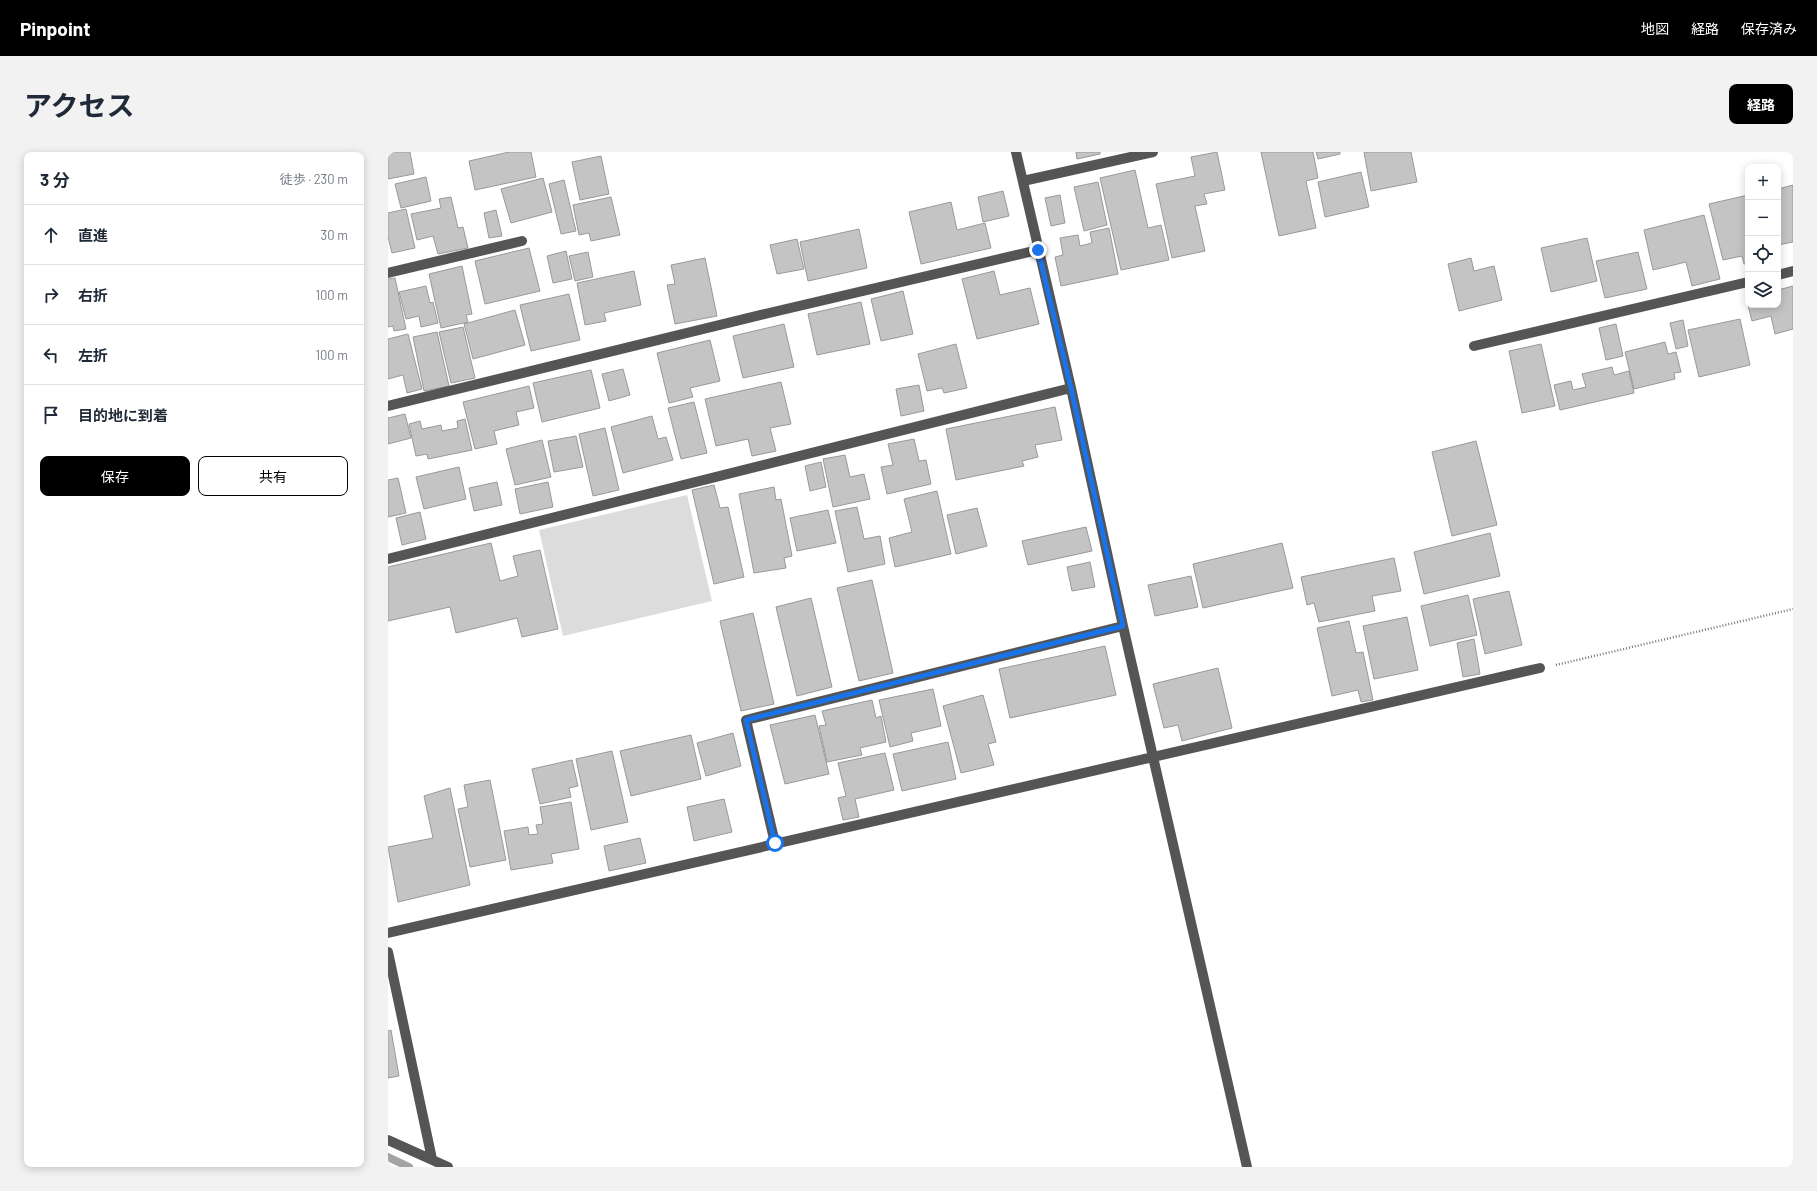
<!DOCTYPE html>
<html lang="ja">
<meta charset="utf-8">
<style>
body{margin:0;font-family:Barlow,"Noto Sans JP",sans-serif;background:#f2f2f3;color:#1f2937}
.controls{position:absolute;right:12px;top:12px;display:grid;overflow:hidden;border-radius:8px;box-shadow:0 2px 10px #0003}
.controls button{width:36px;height:36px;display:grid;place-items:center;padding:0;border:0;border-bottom:1px solid #e0e1e3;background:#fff;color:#1f2937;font:20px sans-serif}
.stop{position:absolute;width:12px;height:12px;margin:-9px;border:3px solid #1a73e8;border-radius:50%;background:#fff}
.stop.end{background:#1a73e8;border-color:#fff;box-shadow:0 1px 4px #0008}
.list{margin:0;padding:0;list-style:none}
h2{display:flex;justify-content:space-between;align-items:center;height:52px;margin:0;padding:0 16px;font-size:17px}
h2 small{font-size:13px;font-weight:400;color:#747a83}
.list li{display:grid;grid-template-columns:26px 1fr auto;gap:12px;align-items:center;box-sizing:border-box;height:60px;padding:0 16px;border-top:1px solid #e0e1e3}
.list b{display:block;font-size:15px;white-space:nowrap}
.list em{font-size:13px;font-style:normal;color:#747a83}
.actions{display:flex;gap:8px;padding:12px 16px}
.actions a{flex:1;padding:9px 0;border:1px solid #000;border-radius:8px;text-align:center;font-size:14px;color:#000}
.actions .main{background:#000;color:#fff}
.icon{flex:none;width:22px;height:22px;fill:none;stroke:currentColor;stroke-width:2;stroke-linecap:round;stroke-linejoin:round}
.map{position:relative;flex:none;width:1405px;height:1015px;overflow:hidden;border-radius:8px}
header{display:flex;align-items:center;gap:24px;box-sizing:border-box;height:56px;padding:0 20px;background:#000;color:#fff}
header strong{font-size:19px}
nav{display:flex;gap:22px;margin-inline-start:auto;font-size:14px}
.intro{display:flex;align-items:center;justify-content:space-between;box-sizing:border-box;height:96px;padding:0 24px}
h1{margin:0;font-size:28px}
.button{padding:10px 18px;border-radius:8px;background:#000;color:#fff;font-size:14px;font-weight:700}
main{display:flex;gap:24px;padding:0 24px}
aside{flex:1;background:#fff;border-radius:8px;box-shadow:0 2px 10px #0003}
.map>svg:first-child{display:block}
.green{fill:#dcdcdc}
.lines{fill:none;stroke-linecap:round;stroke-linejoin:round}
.stream{stroke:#a3a3a3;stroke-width:8}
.building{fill:#c4c4c4;stroke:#999}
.path{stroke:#777;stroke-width:2.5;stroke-dasharray:1 2;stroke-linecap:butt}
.minor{stroke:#555;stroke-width:10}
.route{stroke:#1a73e8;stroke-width:5}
</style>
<header>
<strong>Pinpoint</strong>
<nav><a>地図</a><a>経路</a><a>保存済み</a></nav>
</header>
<div class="intro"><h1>アクセス</h1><a class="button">経路</a></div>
<main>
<aside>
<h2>3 分<small>徒歩 · 230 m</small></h2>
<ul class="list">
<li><svg class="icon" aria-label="ahead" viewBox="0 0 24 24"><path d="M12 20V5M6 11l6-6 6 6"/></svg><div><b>直進</b></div><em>30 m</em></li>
<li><svg class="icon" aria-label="right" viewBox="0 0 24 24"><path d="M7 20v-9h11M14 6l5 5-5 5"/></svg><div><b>右折</b></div><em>100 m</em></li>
<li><svg class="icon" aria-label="left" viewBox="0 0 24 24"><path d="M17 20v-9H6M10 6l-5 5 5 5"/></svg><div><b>左折</b></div><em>100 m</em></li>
<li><svg class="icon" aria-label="arrive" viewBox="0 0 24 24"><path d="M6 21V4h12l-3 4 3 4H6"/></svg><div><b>目的地に到着</b></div></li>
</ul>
<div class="actions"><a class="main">保存</a><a>共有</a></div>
</aside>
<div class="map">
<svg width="1405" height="1015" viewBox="0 0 1405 1015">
<rect width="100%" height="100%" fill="#fff"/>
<!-- green -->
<path class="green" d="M 299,343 L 324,449 L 175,484 L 151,378 Z"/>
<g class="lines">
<!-- stream -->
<path class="stream" d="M 0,1005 L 21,1015"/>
</g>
<!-- building -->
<path class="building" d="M 0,0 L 22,0 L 26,22 L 0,27 Z
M 121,0 L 143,0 L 148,25 L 87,38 L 81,9 Z
M 688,0 L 712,0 L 712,2 L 689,7 Z
M 829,0 L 837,38 L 816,42 L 819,52 L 807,54 L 817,99 L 784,106 L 768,32 L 807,24 L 803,5 Z
M 873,0 L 925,0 L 930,26 L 918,29 L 928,76 L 891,84 Z
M 928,0 L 952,0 L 952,2 L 930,7 Z
M 976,0 L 1023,0 L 1029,30 L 983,39 Z
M 213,4 L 221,42 L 192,48 L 184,10 Z
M 747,18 L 760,76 L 773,73 L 781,108 L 733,118 L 712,26 Z
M 973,20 L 981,55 L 937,65 L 930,30 Z
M 38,25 L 43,49 L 13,56 L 7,32 Z
M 155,26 L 164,60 L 123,71 L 113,37 Z
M 176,28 L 188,79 L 173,82 L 161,32 Z
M 710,30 L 719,73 L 696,79 L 686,35 Z
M 1405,33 L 1405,90 L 1390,93 L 1390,37 Z
M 615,39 L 621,64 L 595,70 L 590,45 Z
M 672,43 L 677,71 L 663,74 L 657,46 Z
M 1360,43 L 1360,111 L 1356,112 L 1354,104 L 1335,108 L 1321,52 Z
M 63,45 L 70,76 L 75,75 L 80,96 L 50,102 L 45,84 L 29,88 L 23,62 L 53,56 L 51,47 Z
M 223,45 L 232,83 L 203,89 L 201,81 L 191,83 L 185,53 Z
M 563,50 L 569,78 L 597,71 L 603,96 L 533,112 L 521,60 Z
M 18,57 L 27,96 L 4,101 L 0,85 L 0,61 Z
M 108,58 L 114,84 L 101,86 L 96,61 Z
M 1316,63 L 1332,127 L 1304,134 L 1298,110 L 1265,118 L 1256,78 Z
M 721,76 L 730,122 L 673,134 L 667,105 L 675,103 L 672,86 L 690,83 L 692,94 L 704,91 L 702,80 Z
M 471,77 L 479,116 L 420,129 L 412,90 Z
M 1199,86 L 1209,129 L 1163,140 L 1153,96 Z
M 409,87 L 416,117 L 389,122 L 382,93 Z
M 141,96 L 152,139 L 97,152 L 87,109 Z
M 178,99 L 184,127 L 165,131 L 159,104 Z
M 200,100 L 205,125 L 187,129 L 181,104 Z
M 1250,100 L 1259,137 L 1217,146 L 1208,109 Z
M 317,106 L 329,164 L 287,172 L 279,133 L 287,132 L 283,113 Z
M 1083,106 L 1086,119 L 1106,114 L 1114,148 L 1071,159 L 1060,112 Z
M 74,114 L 84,162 L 78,163 L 80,170 L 53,176 L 41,122 Z
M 246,119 L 253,153 L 216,161 L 218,169 L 197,173 L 189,131 Z
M 606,119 L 612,143 L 642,136 L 651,172 L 589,187 L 574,127 Z
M 7,126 L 18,177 L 6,179 L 5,174 L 0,175 L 0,127 Z
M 38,134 L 42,151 L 45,150 L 50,171 L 33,175 L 31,164 L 18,167 L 11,140 Z
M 1405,134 L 1405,177 L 1387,182 L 1383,164 L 1364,169 L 1360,153 L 1390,153 L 1390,138 Z
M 515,139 L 525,182 L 493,189 L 483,147 Z
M 181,142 L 192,188 L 143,199 L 132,153 Z
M 473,150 L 482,192 L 429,203 L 420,162 Z
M 127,158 L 137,193 L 85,207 L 76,172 Z
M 1352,167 L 1362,213 L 1311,225 L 1300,178 Z
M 1295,168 L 1300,194 L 1288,197 L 1282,171 Z
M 396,172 L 406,215 L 355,226 L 345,184 Z
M 1228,172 L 1235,204 L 1218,208 L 1211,176 Z
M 75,175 L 87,226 L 63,231 L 51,180 Z
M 49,180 L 61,234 L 36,239 L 25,185 Z
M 20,182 L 34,237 L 19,241 L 15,223 L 0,227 L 0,187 Z
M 322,188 L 332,229 L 302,236 L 305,245 L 281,251 L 269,201 Z
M 1277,190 L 1280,202 L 1288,200 L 1293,220 L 1286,221 L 1287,227 L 1246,237 L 1237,200 Z
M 568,192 L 579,236 L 556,241 L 554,236 L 539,239 L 530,202 Z
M 1153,192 L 1167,254 L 1134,261 L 1121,199 Z
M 1224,215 L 1226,223 L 1241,219 L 1246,241 L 1172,258 L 1166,233 L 1183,229 L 1185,238 L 1198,235 L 1194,222 Z
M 235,217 L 242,243 L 221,249 L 214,222 Z
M 203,218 L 212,256 L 154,270 L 145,231 Z
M 393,230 L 403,272 L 382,276 L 388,299 L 364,304 L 360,287 L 328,294 L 317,247 Z
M 531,233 L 536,259 L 513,264 L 508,237 Z
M 141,234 L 146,256 L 128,260 L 131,273 L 106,279 L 109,292 L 87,297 L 75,250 Z
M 306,250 L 319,301 L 293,307 L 280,256 Z
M 667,255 L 674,288 L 647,293 L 650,305 L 634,309 L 636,314 L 568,328 L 558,277 Z
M 17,262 L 23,286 L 0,292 L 0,266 Z
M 264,264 L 270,287 L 278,285 L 285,308 L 235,321 L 223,275 Z
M 77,267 L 84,298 L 40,307 L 39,302 L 28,304 L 21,272 L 32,269 L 34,277 L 53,273 L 54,279 L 70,276 L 69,269 Z
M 217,276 L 231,338 L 205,344 L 191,282 Z
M 188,284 L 195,315 L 166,320 L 160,289 Z
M 526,287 L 531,309 L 538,308 L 543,332 L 499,342 L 493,315 L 505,313 L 500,292 Z
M 154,288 L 163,325 L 127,333 L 118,297 Z
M 1088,289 L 1109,373 L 1064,384 L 1044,300 Z
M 457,303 L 462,325 L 476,322 L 482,347 L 445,355 L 435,307 Z
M 433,310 L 438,335 L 422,339 L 417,314 Z
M 71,315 L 78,347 L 36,357 L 28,325 Z
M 10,326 L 18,361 L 0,365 L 0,328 Z
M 109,330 L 114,353 L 86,359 L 81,336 Z
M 160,330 L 165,355 L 132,362 L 127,337 Z
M 326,333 L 332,356 L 340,355 L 356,425 L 326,432 L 304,338 Z
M 386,335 L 388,348 L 393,347 L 404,404 L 396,406 L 398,416 L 366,421 L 351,342 Z
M 549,339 L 563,402 L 507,415 L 501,386 L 524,380 L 516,347 Z
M 469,355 L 476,387 L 492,384 L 497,412 L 460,420 L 447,359 Z
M 589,356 L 599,394 L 568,402 L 559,363 Z
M 440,358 L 448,391 L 409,399 L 402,366 Z
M 32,360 L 38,387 L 14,393 L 8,366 Z
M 698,375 L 704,399 L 640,413 L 634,389 Z
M 1102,381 L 1112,424 L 1036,442 L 1026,400 Z
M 103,391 L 112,429 L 130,424 L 125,404 L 152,398 L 170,477 L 134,485 L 129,466 L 68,481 L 62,455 L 0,469 L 0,415 Z
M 894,391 L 905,436 L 815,456 L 805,412 Z
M 1006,406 L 1013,439 L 984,444 L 987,459 L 931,470 L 926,451 L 919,453 L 913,425 Z
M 702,410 L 707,435 L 684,439 L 679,415 Z
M 803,424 L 810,455 L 767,464 L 760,433 Z
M 484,428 L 505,521 L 471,529 L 449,436 Z
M 1121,439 L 1134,493 L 1097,502 L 1085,447 Z
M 1080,443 L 1089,483 L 1042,494 L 1033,454 Z
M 423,446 L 444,535 L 409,544 L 388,455 Z
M 365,461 L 386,552 L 353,559 L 332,469 Z
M 1019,465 L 1030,518 L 986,527 L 975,474 Z
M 961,469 L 968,501 L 975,500 L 985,548 L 973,550 L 970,538 L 944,544 L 929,476 Z
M 1086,487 L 1092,522 L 1075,525 L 1069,491 Z
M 717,494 L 728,543 L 622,566 L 611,517 Z
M 830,516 L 844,576 L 794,589 L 790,573 L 776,576 L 765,532 Z
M 545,537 L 553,574 L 523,581 L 525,589 L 502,595 L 491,548 Z
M 595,543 L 608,590 L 600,592 L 606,613 L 573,621 L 555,554 Z
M 484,548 L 488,566 L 493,564 L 498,590 L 472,596 L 474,603 L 439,610 L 431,574 L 438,573 L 434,559 Z
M 427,563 L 441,622 L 397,632 L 382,573 Z
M 345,581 L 353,614 L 318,624 L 309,591 Z
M 303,583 L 313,627 L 243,644 L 232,599 Z
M 560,590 L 568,627 L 514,639 L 505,602 Z
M 224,599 L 240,670 L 203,678 L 188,607 Z
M 497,601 L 506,638 L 467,647 L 471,665 L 455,668 L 450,646 L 458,644 L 450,611 Z
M 184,608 L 190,634 L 181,636 L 183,645 L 152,652 L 144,617 Z
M 102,628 L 118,708 L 82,715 L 70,657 L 80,655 L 76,633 Z
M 62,636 L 82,733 L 10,750 L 0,695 L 45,686 L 36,644 Z
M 336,647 L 344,680 L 306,689 L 299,655 Z
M 183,650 L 191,697 L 163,702 L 165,711 L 123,718 L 116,679 L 140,675 L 141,683 L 150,682 L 148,673 L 155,672 L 152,655 Z
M 252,686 L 258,711 L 221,719 L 216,694 Z
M 3,878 L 11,924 L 0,926 L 0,879 Z"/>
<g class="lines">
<!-- path -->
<path class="path" d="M 1168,513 L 1405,457"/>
<!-- minor -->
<path class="minor" d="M 628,0 L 683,236 L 735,474 L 859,1015
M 635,29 L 765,0
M 0,121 L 134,89
M 1390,123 L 1405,119
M 1086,194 L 1360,130
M 0,254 L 381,161 L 650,98
M 0,407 L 683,236
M 387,691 L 358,568 L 735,474
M 0,781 L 1152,516
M 0,800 L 44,1007
M 0,988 L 60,1015"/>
</g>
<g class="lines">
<!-- route -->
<path class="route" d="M 387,691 L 358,568 L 735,474 L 683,236 L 650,98"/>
</g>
</svg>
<div class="controls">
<button>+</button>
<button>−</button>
<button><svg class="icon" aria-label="locate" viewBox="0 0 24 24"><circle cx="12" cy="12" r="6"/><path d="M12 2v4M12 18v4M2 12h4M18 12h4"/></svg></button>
<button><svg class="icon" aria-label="layers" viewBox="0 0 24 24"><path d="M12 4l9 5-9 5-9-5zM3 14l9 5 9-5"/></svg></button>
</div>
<div class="stop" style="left:387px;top:691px"></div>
<div class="stop end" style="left:650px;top:98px"></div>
</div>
</main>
